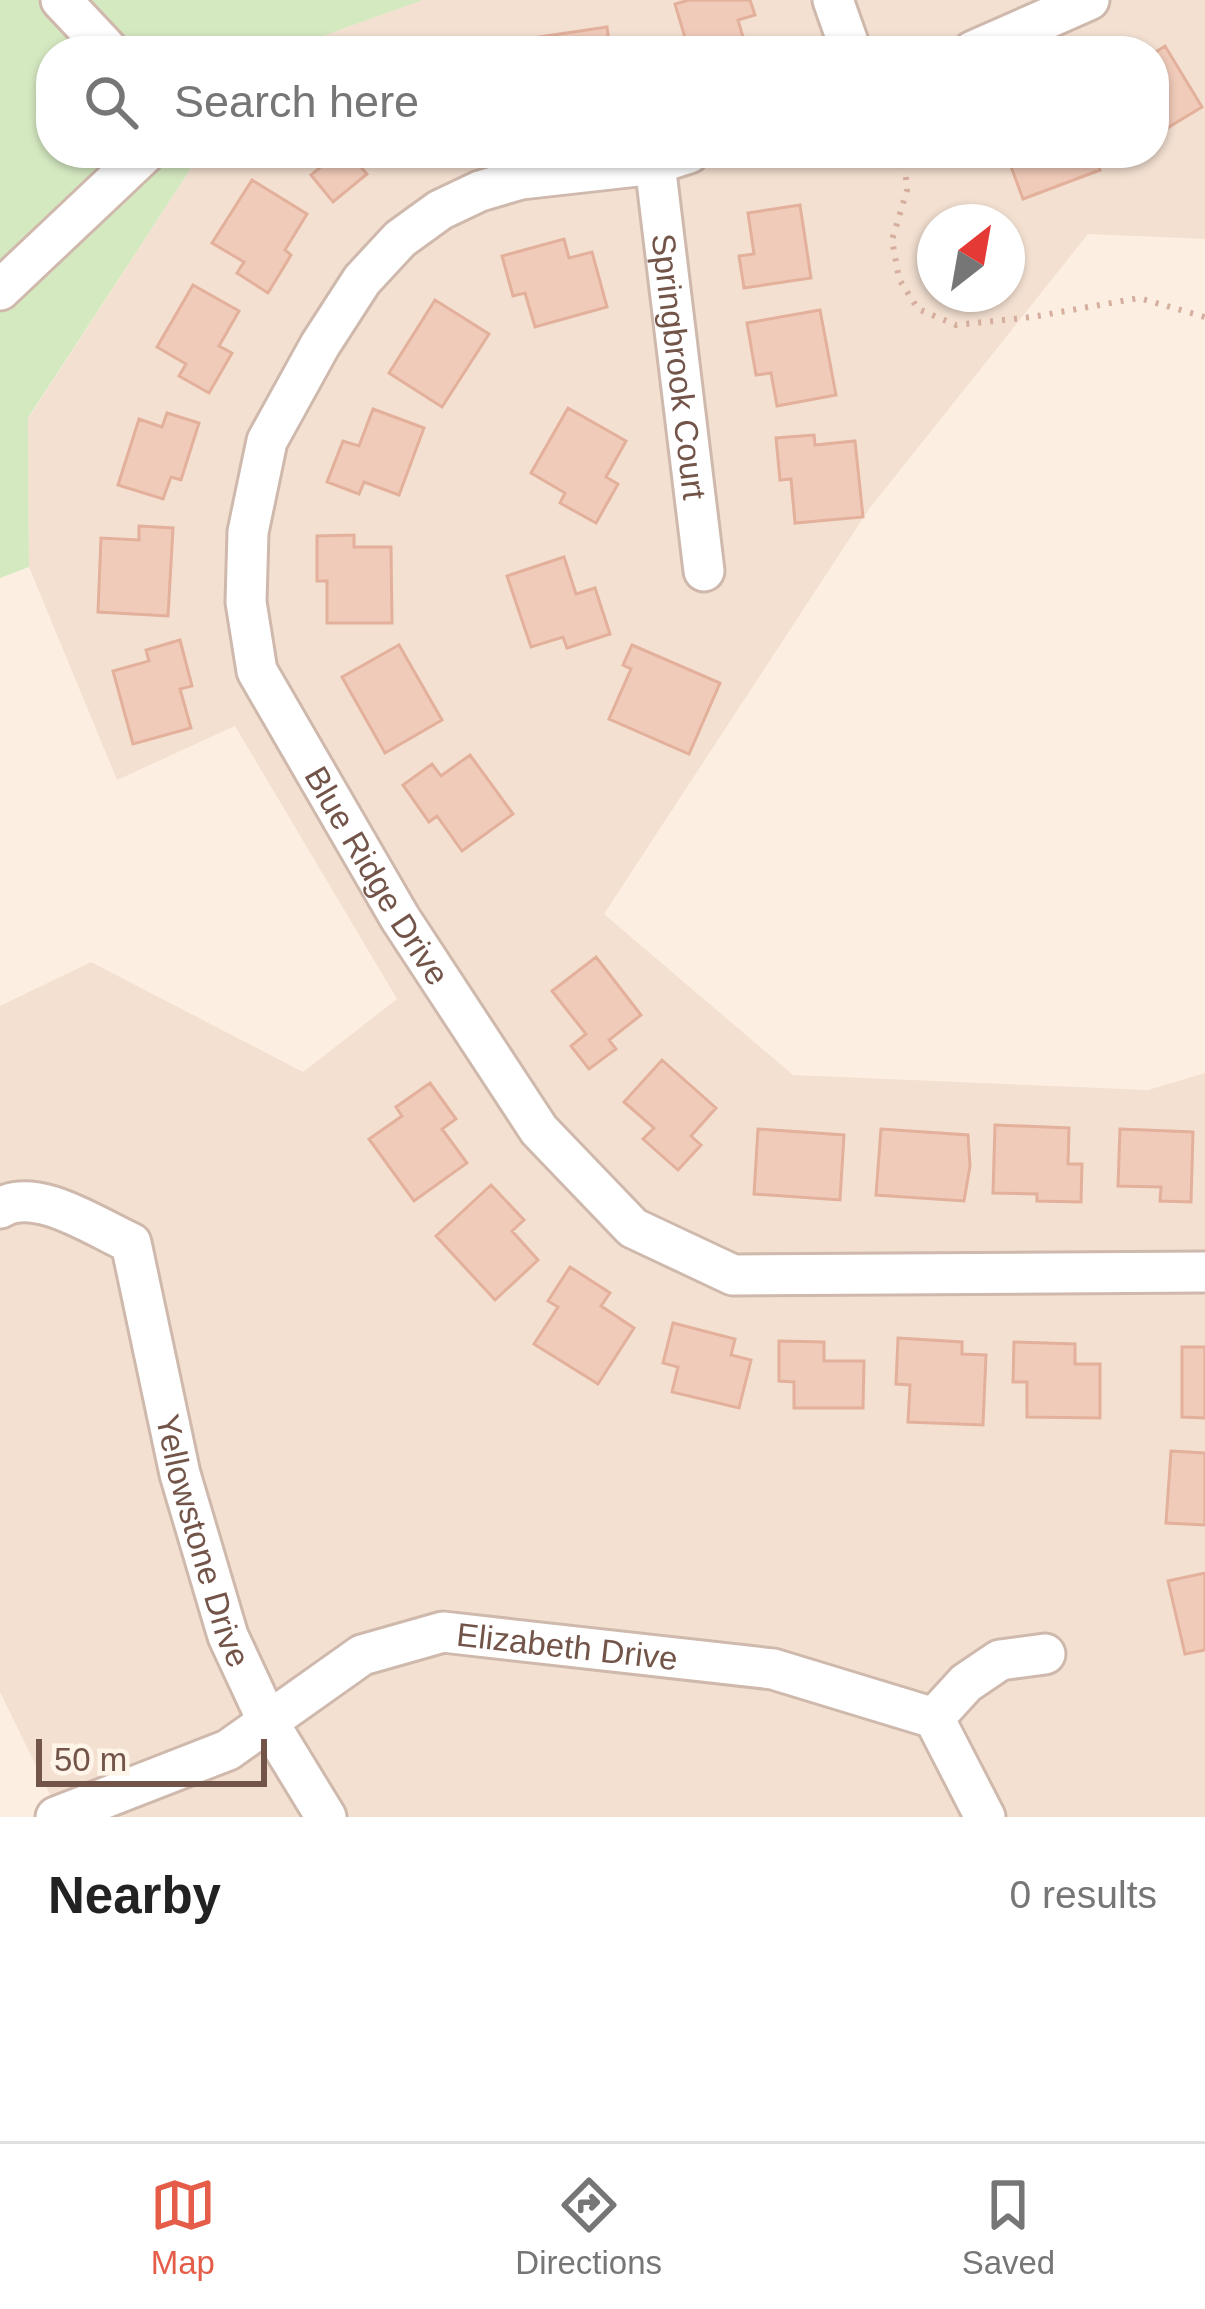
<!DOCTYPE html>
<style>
body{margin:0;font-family:Arial,sans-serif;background:#f2f2f2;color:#222}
.compass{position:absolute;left:917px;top:204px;width:108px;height:108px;border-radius:50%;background:#fff;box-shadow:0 3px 9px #0004;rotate:31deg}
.scale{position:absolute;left:36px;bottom:30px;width:231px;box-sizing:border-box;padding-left:12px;border:6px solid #735449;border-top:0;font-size:33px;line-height:42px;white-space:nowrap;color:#735449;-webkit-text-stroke:9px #fff4e8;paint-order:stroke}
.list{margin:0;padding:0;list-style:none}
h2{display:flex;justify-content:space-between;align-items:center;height:156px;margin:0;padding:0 48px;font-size:51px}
h2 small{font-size:39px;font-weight:400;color:#767676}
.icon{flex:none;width:66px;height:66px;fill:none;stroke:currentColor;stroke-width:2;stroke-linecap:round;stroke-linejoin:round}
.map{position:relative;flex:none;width:1205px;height:1817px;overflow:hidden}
.search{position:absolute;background:#fff;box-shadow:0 3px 9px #0004;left:36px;right:36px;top:36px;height:132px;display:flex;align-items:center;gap:30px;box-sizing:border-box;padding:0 42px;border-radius:48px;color:#767676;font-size:45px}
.sheet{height:324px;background:#fff}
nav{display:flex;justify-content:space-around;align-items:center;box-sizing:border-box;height:168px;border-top:3px solid #e0e0e0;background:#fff;font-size:33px;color:#767676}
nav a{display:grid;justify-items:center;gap:6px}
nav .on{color:#e55d48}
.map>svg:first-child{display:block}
.residential{fill:#f3e0d1;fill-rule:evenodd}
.green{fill:#d5e9c1}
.building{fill:#f1cbba;stroke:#e3b09b;stroke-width:3}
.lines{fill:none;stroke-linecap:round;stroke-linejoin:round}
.minor-casing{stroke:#cfb8ac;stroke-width:45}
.path{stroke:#d5ae9e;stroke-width:6;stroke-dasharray:3 9;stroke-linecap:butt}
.minor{stroke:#fff;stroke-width:39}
.labels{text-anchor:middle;stroke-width:9;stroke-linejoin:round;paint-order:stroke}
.street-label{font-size:33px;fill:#735449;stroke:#fff4e8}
</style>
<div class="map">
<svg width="1205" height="1817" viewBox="0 0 1205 1817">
<rect width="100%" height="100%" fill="#fcefe2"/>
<!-- residential -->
<path class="residential" d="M 423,0 L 1205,0 L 1205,239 L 1088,234 L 869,509 L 604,914 L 793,1075 L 1148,1090 L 1205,1073 L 1205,1817 L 61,1817 L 0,1692 L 0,1006 L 91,962 L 303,1072 L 397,999 L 235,726 L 117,780 L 29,567 L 28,419 L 201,153 L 1154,153 L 1154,51 L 281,51 ZM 935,222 L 1007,222 L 1007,294 L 935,294 Z"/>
<!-- green -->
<path class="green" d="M 0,0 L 423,0 L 281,51 L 51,51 L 51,153 L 201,153 L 28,418 L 29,567 L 0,578 Z"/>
<!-- building -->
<path class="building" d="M 689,0 L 750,0 L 755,15 L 738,20 L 747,51 L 689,51 L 675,4 Z
M 607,27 L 610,51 L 541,51 L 539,37 Z
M 1165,46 L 1202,107 L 1154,136 L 1154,53 Z
M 311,153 L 376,153 L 360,166 L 367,174 L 333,202 L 311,175 L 322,166 Z
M 1006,153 L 1094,153 L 1100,170 L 1023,199 Z
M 252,180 L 307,214 L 285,250 L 291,255 L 268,293 L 237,273 L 244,262 L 212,243 Z
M 800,205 L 811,278 L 744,288 L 739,256 L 754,254 L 748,213 Z
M 564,239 L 569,258 L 592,252 L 607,307 L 535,327 L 525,293 L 513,296 L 502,256 Z
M 193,285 L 239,311 L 219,346 L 232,353 L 209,393 L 179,376 L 186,364 L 157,347 Z
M 435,300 L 489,334 L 442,407 L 389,373 Z
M 820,310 L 836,395 L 777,406 L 771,373 L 756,375 L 747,323 Z
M 568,408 L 626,441 L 606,477 L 618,484 L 596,523 L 560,503 L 565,493 L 531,473 Z
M 373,409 L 424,428 L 399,495 L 364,482 L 359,494 L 327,482 L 343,441 L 359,446 Z
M 167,413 L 199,423 L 181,480 L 171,477 L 163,499 L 118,485 L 139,419 L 162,427 Z
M 814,435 L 815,445 L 855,441 L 863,517 L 795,523 L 791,479 L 780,480 L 776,438 Z
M 139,526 L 173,528 L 168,616 L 98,612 L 101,538 L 139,540 Z
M 354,535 L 354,547 L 391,547 L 392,623 L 327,623 L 327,581 L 317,581 L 317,536 Z
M 564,557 L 576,594 L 595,588 L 610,634 L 567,648 L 563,637 L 531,647 L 507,576 Z
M 180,640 L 192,686 L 180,689 L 191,728 L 133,744 L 113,671 L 149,661 L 146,650 Z
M 399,645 L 442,720 L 385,753 L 342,677 Z
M 632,645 L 720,683 L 689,754 L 609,719 L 631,669 L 623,665 Z
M 470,755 L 513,814 L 462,851 L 437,816 L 429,822 L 403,785 L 432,764 L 441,776 Z
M 596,957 L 641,1015 L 609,1040 L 616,1049 L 589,1069 L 571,1046 L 586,1034 L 552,991 Z
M 662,1060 L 716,1108 L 691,1136 L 701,1145 L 678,1170 L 643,1139 L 654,1128 L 624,1102 Z
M 430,1083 L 456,1119 L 442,1129 L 467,1163 L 414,1201 L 369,1139 L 402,1116 L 396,1107 Z
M 995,1125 L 1069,1128 L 1068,1164 L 1082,1164 L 1081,1202 L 1037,1201 L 1037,1194 L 993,1193 Z
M 758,1129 L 844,1135 L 840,1200 L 754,1194 Z
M 881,1129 L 968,1135 L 970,1166 L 964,1201 L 876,1195 Z
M 1120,1129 L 1193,1132 L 1191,1202 L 1160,1201 L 1161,1187 L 1118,1186 Z
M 491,1185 L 524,1220 L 512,1231 L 538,1260 L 495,1300 L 436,1236 Z
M 570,1267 L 610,1293 L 601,1306 L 634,1328 L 598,1384 L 534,1344 L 558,1307 L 548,1301 Z
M 673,1323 L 735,1339 L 731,1355 L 751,1360 L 739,1408 L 672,1392 L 678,1367 L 663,1363 Z
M 898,1338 L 962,1342 L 962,1354 L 986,1355 L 983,1425 L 908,1422 L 910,1385 L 896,1384 Z
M 779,1341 L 824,1342 L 824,1361 L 864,1361 L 863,1408 L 794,1408 L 794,1382 L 779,1381 Z
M 1014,1342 L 1075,1344 L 1075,1364 L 1100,1364 L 1100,1418 L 1027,1417 L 1027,1382 L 1013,1382 Z
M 1182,1347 L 1205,1347 L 1205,1418 L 1182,1417 Z
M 1171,1451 L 1205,1453 L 1205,1525 L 1166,1523 Z
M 1205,1573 L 1205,1650 L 1185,1654 L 1168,1581 Z"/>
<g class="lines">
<!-- minor casing -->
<g class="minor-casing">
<g id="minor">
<path d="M 61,0 L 109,51"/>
<path d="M 833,0 L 851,51"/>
<path d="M 973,51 L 1089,0"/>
<path id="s1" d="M 689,153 L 655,164 L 521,179 L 480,191 L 440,210 L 400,239 L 362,280 L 320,345 L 267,441 L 248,532 L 246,602 L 257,671 L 400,918 L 539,1130 L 633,1228 L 733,1275 L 1205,1272"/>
<path id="s2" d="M 655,164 L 704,571"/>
<path d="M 0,290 L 145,153"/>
<path id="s3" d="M 0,1208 C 36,1186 95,1227 131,1243 L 180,1474 L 228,1636 L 268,1722 L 326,1817"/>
<path d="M 934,1718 L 966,1683 L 1000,1660 L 1045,1654"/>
<path id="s4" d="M 56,1817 L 228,1750 L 362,1655 L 443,1632 L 773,1669 L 934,1718 L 985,1817"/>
</g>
</g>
<!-- path -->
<path class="path" d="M 904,153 L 907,190 L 892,240 L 899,279 L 918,309 L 956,325 L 1032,317 L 1139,298 L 1205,317"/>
<!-- minor -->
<use href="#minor" class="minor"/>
</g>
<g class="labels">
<!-- street labels -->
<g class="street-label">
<text dy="12" stroke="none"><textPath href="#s2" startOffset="204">Springbrook Court</textPath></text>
<text dy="12" stroke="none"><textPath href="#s1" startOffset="1020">Blue Ridge Drive</textPath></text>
<text dy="12" stroke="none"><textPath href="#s3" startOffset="447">Yellowstone Drive</textPath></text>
<text dy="12" stroke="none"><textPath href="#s4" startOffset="558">Elizabeth Drive</textPath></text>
</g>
</g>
</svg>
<svg class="compass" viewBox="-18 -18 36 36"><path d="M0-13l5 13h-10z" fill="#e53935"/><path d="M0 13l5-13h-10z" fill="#767676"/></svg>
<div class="scale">50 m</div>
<div class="search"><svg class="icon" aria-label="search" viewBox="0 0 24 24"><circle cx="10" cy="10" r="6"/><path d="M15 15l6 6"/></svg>Search here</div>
</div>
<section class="sheet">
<h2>Nearby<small>0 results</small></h2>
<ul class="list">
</ul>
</section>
<nav>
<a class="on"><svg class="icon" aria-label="map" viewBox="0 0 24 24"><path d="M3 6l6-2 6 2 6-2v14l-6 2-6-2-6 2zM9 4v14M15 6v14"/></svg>Map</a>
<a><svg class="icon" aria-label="directions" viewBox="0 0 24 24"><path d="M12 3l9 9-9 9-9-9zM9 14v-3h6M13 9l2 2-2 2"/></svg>Directions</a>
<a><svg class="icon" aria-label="saved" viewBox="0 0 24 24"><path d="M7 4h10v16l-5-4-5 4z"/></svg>Saved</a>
</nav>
